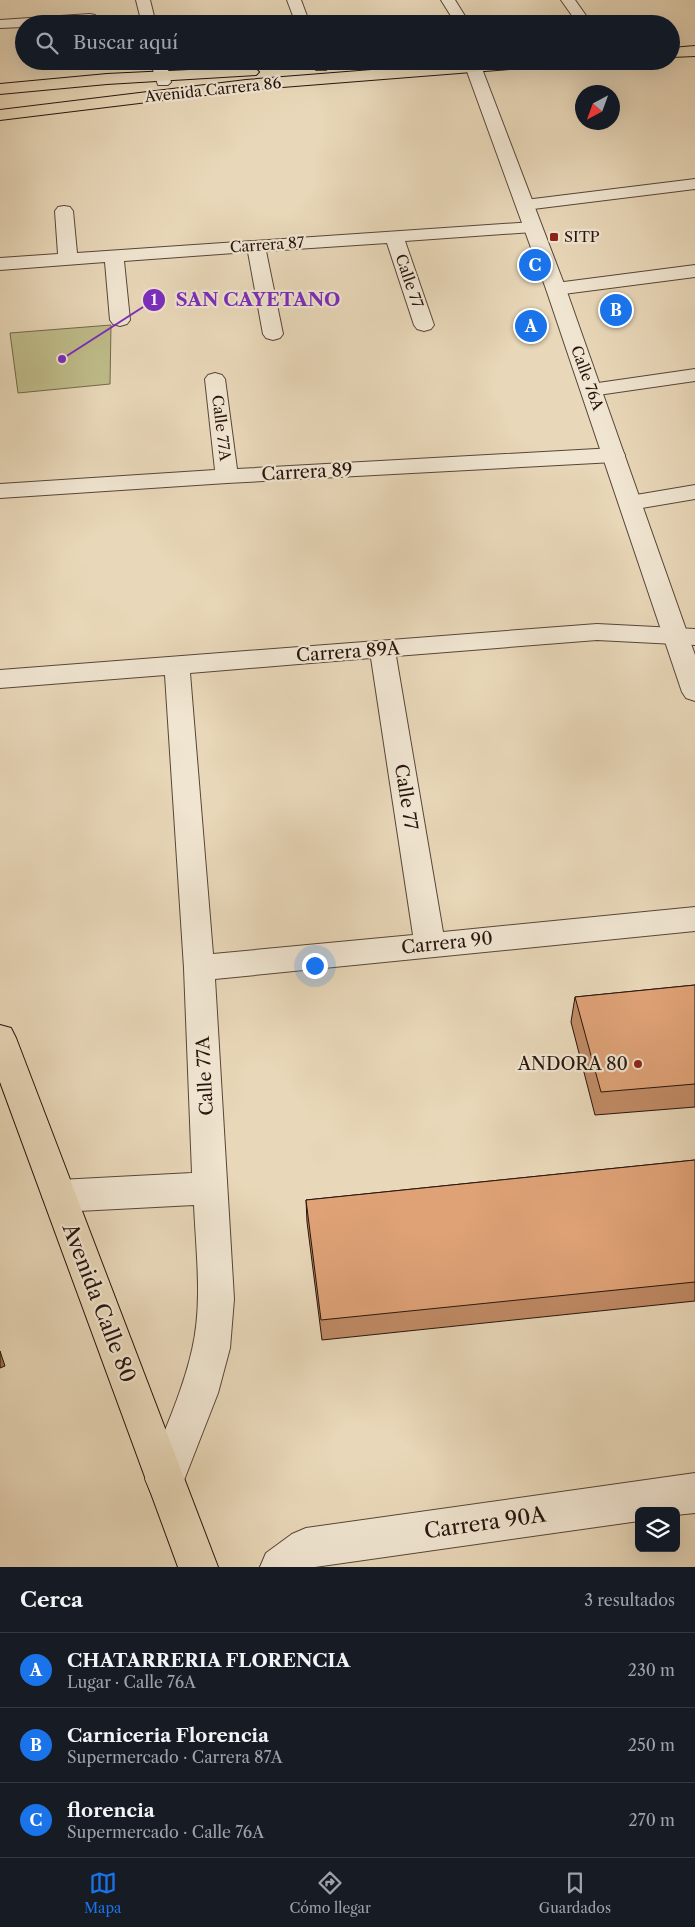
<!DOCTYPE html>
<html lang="es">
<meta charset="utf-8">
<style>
body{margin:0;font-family:"Libre Caslon Text",serif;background:#242831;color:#f1f3f6}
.controls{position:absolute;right:15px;bottom:15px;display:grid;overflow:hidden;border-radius:8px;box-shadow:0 5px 20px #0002}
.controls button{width:45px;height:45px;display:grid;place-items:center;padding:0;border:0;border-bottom:1px solid #363941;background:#171b24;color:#f1f3f6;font:25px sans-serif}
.compass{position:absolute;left:575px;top:85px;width:45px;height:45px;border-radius:50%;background:#171b24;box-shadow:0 5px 20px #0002;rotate:221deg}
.you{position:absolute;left:314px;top:965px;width:18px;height:18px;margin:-12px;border:4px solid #fff;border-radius:50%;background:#1a73e8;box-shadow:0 0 0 8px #1a73e833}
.badge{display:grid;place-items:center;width:32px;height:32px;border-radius:50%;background:#1a73e8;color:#fff;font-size:16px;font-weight:700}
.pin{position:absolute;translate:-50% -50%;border:2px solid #fff;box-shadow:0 1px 5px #0006}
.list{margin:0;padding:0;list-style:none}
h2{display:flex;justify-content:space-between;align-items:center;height:65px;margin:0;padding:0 20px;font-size:21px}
h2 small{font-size:16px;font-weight:400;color:#9ea1a6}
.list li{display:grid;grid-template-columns:32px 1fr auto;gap:15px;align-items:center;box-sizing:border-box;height:75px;padding:0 20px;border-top:1px solid #363941}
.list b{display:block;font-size:19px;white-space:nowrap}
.list p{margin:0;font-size:16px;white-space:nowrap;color:#9ea1a6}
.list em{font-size:16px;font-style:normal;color:#9ea1a6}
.icon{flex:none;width:28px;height:28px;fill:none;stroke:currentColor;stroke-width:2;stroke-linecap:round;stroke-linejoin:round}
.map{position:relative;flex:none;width:695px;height:1567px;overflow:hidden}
.search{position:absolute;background:#171b24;box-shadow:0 5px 20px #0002;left:15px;right:15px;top:15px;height:55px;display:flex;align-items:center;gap:12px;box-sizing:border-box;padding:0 18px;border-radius:28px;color:#9ea1a6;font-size:19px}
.sheet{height:290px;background:#171b24}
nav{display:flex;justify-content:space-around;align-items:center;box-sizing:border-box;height:70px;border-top:1px solid #363941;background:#171b24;font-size:14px;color:#9ea1a6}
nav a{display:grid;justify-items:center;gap:2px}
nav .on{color:#1a73e8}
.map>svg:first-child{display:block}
.green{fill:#bebc89;stroke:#72684c}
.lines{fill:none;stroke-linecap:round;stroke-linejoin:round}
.minor-casing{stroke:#574638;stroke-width:2}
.tertiary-casing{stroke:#574638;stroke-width:2}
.primary-casing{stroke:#27150e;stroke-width:2}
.trunk-casing{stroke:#27150e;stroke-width:2}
.minor{fill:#f0e5d1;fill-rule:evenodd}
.tertiary{fill:#f0e5d1;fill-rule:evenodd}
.primary{fill:#e8d7b8;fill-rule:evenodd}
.trunk{fill:#e8d7b8;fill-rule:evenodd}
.wall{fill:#c08b66;stroke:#27150e}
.shaded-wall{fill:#9c7153;stroke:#27150e}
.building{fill:#dfa277;stroke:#27150e}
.poi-dot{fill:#8f2418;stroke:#f0e5d1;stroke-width:2}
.labels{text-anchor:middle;stroke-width:4.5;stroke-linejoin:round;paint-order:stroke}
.far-street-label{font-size:15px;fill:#27150e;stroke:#f0e5d1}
.far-poi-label{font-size:15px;fill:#27150e;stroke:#f0e5d1;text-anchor:start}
.street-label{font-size:18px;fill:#27150e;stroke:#f0e5d1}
.poi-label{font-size:18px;fill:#27150e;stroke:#f0e5d1;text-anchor:end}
.near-street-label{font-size:21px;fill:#27150e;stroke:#f0e5d1}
.leader{fill:none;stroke:#7b2cbf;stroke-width:2}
.callout-dot{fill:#7b2cbf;stroke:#f0e5d1;stroke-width:2}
.mark-label{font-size:15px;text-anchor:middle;font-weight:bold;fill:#fff}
.callout-label{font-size:19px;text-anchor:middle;font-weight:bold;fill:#7b2cbf;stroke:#f0e5d1;stroke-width:4.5;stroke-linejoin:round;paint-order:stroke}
</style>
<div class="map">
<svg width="695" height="1567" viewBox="0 0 695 1567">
<rect width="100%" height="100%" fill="#e8d7b8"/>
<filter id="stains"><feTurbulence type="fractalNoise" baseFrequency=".004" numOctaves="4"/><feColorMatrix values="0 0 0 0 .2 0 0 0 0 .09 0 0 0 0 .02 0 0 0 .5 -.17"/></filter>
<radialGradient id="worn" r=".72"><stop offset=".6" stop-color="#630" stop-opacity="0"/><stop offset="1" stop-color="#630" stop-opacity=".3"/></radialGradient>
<!-- green -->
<path class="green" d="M 111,325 L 110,384 L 18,393 L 10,333 Z"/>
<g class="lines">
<!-- minor casing -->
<g class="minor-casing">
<path id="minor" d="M 136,0 L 150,0 L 156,24 L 142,24 Z
M 287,0 L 301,0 L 310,24 L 296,24 Z
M 441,0 L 455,0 L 470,24 L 456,24 Z
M 561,0 L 575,0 L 592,24 L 578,24 Z
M 90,14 L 95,15 L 97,18 L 95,21 L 69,24 L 24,24 L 24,27 L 0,28 L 0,20 Z
M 150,61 L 166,61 L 171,82 L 168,85 L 158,85 Z
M 311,61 L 327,61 L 329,67 L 326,70 L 316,70 Z
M 695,179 L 695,189 L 525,210 L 519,209 L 516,205 L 519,201 L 525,200 Z
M 64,206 L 70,207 L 73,211 L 77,253 L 533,222 L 539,223 L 542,227 L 539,231 L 533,232 L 405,241 L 434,325 L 431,329 L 424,331 L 417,329 L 414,325 L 387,243 L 266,251 L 283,334 L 280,338 L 273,340 L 266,338 L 263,334 L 248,252 L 124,261 L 130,320 L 127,324 L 120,326 L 113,324 L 110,320 L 105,262 L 0,270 L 0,258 L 58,254 L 55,211 L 58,207 Z
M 695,265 L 695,277 L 556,295 L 549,293 L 546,289 L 549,285 L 556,283 Z
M 695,369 L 695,381 L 591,396 L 584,394 L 581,390 L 584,386 L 591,384 Z
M 215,373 L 222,375 L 225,379 L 237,469 L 614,448 L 622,450 L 625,455 L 622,460 L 614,462 L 227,483 L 0,498 L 0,484 L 215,470 L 205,379 L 208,375 Z
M 695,485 L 695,499 L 630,510 L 622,508 L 619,503 L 622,498 L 630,496 Z
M 597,624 L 695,629 L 695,645 L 597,640 L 396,656 L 443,932 L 695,907 L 695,931 L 215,979 L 234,1299 L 230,1348 L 218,1393 L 179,1493 L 165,1499 L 151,1493 L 145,1479 C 162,1436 182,1394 192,1350 C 203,1303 196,1252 194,1205 L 59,1212 L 47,1207 L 42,1196 L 47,1185 L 59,1180 L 192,1173 L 184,968 L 165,675 L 0,688 L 0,670 ZM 371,658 L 413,935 L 213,954 L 190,673 Z
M 695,1473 L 695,1513 L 676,1515 L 676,1511 L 639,1511 L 639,1521 L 315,1567 L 260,1567 L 266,1553 L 292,1534 L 306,1528 Z"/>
</g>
<!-- tertiary casing -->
<g class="tertiary-casing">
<path id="tertiary" d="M 473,61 L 478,63 L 481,66 L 566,289 L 695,655 L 695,701 L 686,698 L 682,692 L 546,289 L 465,66 L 468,63 Z"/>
</g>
<!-- primary casing -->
<g class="primary-casing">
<path id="primary" d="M 695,46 L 695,56 L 671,57 L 671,48 Z
M 486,61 L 553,61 L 551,64 L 546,66 L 246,90 L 0,120 L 0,110 L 246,80 Z"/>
</g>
<!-- trunk casing -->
<g class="trunk-casing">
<path id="trunk" d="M 251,67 L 256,69 L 259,72 L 256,75 L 107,84 L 0,94 L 0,84 L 107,74 Z
M 0,1025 L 11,1028 L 16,1038 L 218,1567 L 178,1567 L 0,1082 Z"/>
</g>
<!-- minor -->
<use href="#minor" class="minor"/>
<!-- tertiary -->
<use href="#tertiary" class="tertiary"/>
<!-- primary -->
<use href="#primary" class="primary"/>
<!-- trunk -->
<use href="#trunk" class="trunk"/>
</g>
<!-- wall -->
<path class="wall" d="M 695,985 L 695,1107 L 595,1115 L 571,1022 L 575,997 Z
M 695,1160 L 695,1301 L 322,1340 L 307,1222 L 306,1200 Z"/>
<!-- shaded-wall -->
<path class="shaded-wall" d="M 0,1351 L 5,1366 L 0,1368 Z"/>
<!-- building -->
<path class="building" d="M 695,985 L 695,1084 L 601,1092 L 575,997 Z
M 695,1160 L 695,1282 L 321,1320 L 306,1200 Z"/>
<!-- markers -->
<g class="poi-dot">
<rect x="549" y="232" width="10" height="10" rx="2.5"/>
<circle cx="638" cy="1064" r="5"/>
</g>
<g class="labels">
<!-- far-street labels -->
<g class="far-street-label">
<text transform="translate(213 90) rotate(-6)" y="5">Avenida Carrera 86</text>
<text transform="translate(267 245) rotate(-4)" y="5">Carrera 87</text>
<text transform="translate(409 281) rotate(71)" y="5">Calle 77</text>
<text transform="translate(587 378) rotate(70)" y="5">Calle 76A</text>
<text transform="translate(221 428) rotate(83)" y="5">Calle 77A</text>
</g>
<!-- far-poi labels -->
<g class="far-poi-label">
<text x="564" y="242">SITP</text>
</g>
<!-- street labels -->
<g class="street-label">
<text transform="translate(307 472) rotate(-3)" y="6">Carrera 89</text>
<text transform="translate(348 652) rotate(-4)" y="6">Carrera 89A</text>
<text transform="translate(406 797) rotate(81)" y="6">Calle 77</text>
<text transform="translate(447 943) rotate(-6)" y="6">Carrera 90</text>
<text transform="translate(205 1076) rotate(-93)" y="6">Calle 77A</text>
</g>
<!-- poi labels -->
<g class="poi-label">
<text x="628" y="1070">ANDORA 80</text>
</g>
<!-- near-street labels -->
<g class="near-street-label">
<text transform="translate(99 1303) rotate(69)" y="7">Avenida Calle 80</text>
<text transform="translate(485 1523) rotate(-8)" y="7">Carrera 90A</text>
</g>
</g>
<!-- callouts -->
<path class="leader" d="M62 359L154 300"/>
<g class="callout-dot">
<circle cx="62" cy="359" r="5"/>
<circle cx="154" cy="300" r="12"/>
</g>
<g class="mark-label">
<text x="154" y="305">1</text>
</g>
<g class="callout-label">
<text x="258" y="306">SAN CAYETANO</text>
</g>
<rect width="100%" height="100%" filter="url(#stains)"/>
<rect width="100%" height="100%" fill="url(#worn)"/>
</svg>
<div class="controls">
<button><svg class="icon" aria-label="layers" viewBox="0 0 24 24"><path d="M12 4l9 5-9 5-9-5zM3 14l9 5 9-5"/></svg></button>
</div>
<svg class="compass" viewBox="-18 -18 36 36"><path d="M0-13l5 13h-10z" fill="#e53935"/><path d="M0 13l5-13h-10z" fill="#9ea1a6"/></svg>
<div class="you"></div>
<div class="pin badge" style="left:531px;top:326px">A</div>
<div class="pin badge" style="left:616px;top:310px">B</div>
<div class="pin badge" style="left:535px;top:265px">C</div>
<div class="search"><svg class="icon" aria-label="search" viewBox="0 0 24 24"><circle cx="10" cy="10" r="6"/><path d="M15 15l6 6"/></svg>Buscar aquí</div>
</div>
<section class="sheet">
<h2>Cerca<small>3 resultados</small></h2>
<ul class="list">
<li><span class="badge">A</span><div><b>CHATARRERIA FLORENCIA</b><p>Lugar · Calle 76A</p></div><em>230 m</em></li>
<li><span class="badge">B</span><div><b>Carniceria Florencia</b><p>Supermercado · Carrera 87A</p></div><em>250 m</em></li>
<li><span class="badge">C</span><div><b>florencia</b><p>Supermercado · Calle 76A</p></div><em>270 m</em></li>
</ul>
</section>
<nav>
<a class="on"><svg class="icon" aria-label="map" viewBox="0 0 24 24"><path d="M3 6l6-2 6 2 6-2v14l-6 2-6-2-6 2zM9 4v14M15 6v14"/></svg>Mapa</a>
<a><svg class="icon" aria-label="directions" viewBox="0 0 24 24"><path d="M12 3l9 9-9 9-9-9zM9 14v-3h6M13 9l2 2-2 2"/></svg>Cómo llegar</a>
<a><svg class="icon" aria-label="saved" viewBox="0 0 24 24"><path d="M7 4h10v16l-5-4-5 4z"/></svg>Guardados</a>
</nav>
